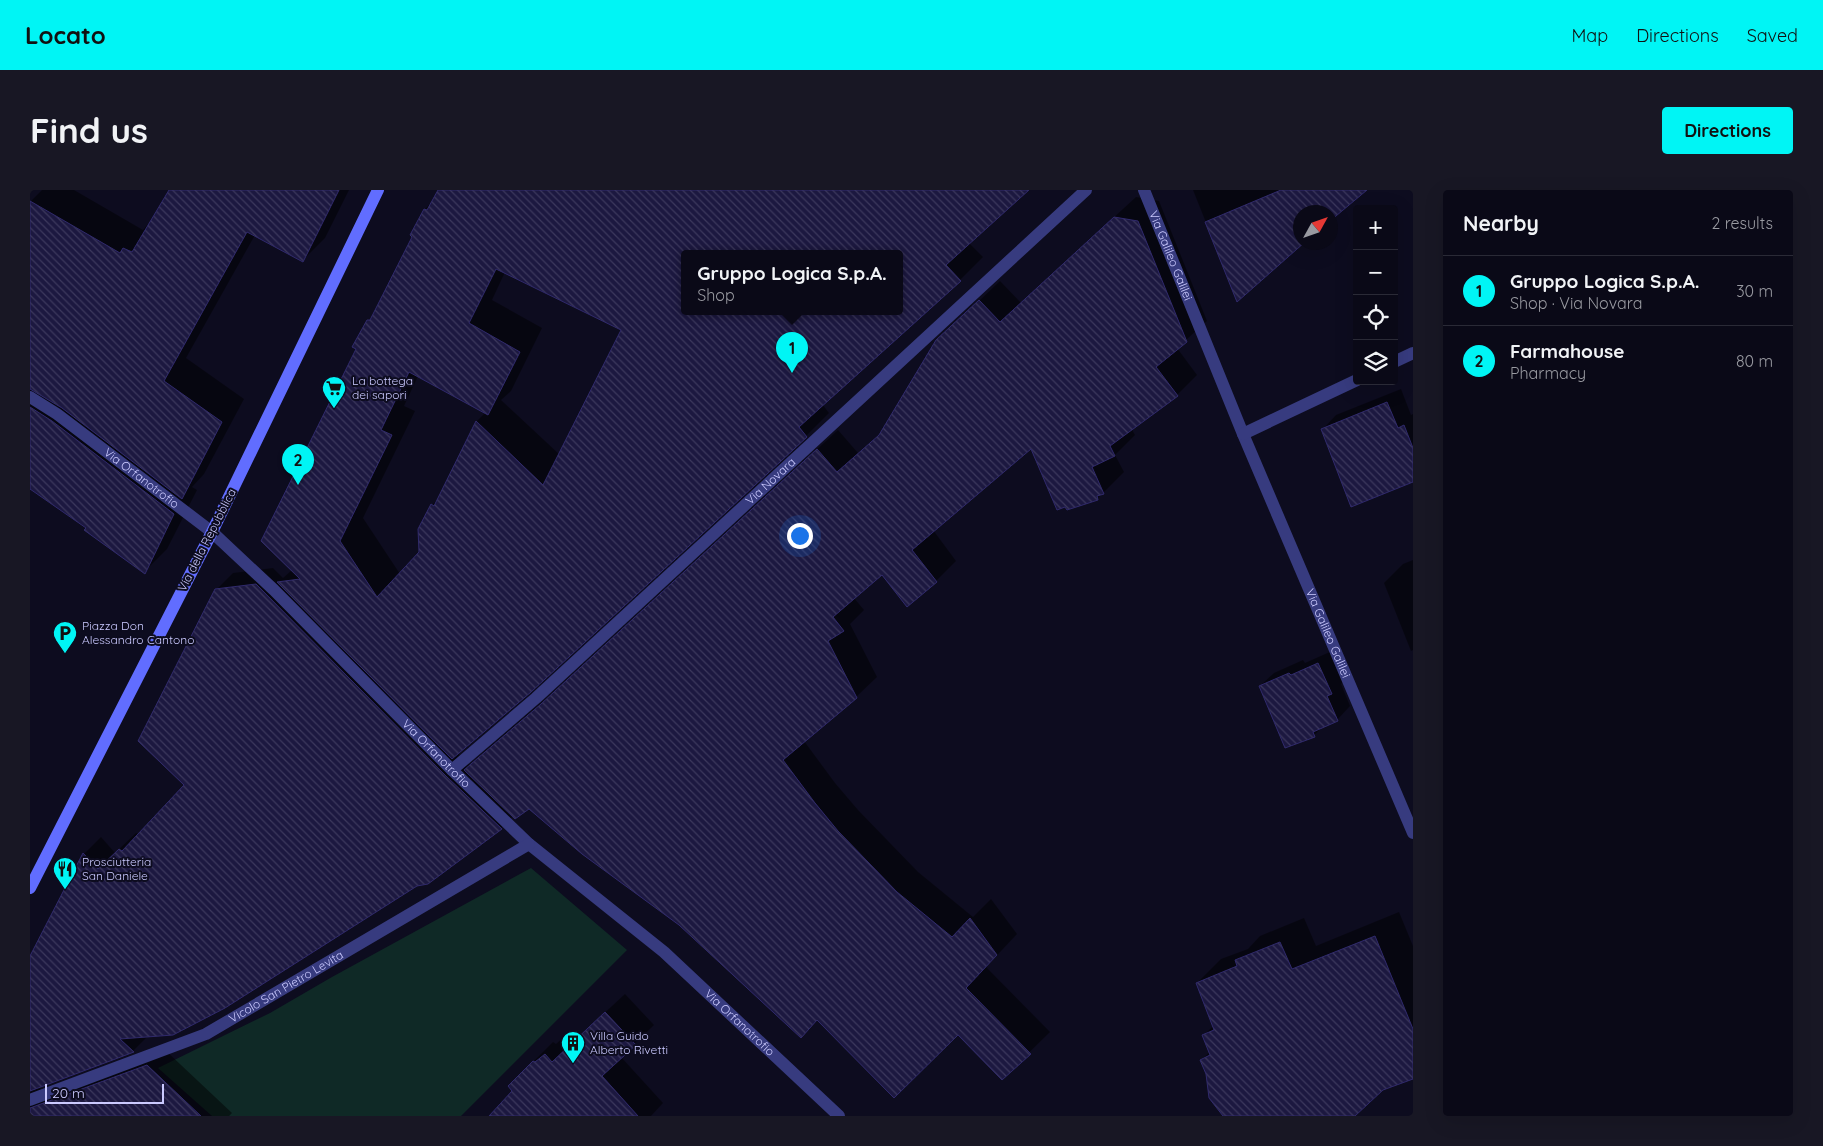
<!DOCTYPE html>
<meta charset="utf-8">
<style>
body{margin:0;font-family:Quicksand,sans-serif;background:#181724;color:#f1f3f6}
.controls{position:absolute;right:15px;top:15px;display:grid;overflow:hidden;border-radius:5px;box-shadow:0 5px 20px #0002}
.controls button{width:45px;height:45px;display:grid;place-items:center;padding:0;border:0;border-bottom:1px solid #2a2a36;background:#0a0917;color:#f1f3f6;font:25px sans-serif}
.compass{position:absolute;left:1263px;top:15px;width:45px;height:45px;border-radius:50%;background:#0a0917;box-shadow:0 5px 20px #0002;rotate:50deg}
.scale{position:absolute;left:15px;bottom:12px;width:119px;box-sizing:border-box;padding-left:5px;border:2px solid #cbcaff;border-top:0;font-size:14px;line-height:18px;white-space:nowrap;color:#cbcaff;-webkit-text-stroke:4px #0d0c1f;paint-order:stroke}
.you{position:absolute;left:769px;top:345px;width:18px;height:18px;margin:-12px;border:4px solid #fff;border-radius:50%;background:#1a73e8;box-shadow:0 0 0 8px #1a73e833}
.badge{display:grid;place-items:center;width:32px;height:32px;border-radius:50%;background:#00f5f5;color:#111;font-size:16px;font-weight:700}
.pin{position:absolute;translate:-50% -41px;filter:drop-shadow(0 1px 2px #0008)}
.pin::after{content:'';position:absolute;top:26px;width:18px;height:15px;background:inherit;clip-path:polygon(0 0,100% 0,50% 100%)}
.popup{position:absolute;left:651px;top:60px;width:222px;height:65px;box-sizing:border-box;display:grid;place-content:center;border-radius:5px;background:#0a0917;filter:drop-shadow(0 1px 4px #0005);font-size:16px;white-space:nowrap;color:#999aa1}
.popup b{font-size:19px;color:#f1f3f6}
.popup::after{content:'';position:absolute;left:50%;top:100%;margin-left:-10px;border:10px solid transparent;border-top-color:#0a0917}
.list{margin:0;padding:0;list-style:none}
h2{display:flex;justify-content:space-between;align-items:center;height:65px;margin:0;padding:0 20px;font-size:21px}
h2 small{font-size:16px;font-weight:400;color:#999aa1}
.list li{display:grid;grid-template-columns:32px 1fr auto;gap:15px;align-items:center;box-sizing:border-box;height:70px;padding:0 20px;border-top:1px solid #2a2a36}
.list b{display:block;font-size:19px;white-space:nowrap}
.list p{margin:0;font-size:16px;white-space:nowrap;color:#999aa1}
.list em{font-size:16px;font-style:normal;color:#999aa1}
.icon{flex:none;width:28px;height:28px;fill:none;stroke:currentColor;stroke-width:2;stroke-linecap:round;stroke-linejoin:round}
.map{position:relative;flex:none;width:1383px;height:926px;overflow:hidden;border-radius:5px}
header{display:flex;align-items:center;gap:30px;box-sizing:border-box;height:70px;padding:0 25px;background:#00f5f5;color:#111}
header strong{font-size:24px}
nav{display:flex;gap:28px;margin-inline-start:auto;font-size:18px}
.intro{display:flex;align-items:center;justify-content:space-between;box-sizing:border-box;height:120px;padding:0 30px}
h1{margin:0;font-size:35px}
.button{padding:12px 22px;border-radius:5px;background:#00f5f5;color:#111;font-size:18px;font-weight:700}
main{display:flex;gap:30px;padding:0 30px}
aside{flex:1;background:#0a0917;border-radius:5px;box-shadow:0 5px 20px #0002}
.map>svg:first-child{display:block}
.garden{fill:#0f2926}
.shadow{fill:#0007;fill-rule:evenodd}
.building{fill:url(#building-back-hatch);stroke:#302a6c;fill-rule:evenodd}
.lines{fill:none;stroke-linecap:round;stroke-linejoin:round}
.street{stroke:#373b7f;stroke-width:12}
.secondary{stroke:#616dff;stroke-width:12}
.labels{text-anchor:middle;stroke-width:4;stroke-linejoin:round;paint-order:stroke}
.street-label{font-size:12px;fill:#cbcaff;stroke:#0d0c1f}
.poi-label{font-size:12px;fill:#cbcaff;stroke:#0d0c1f;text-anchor:start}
</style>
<header>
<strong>Locato</strong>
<nav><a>Map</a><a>Directions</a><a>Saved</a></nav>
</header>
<div class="intro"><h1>Find us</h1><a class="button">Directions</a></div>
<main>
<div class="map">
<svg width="1383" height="926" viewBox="0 0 1383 926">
<defs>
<pattern id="building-back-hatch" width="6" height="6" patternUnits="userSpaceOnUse" patternTransform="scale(1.25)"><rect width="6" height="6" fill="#1c1840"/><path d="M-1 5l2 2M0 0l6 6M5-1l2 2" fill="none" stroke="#3c385d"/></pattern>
</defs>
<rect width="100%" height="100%" fill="#0d0c1f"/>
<!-- garden -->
<path class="garden" d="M 501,678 L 597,760 L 431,926 L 182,926 L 128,878 L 240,823 L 302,787 Z"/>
<!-- shadow -->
<path class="shadow" d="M 12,0 L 44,0 L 113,40 L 117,35 L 119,36 L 141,0 L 319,0 L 295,48 L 272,71 L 225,45 L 156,168 L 214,209 L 174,284 L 162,297 L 167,300 L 137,359 L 114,382 L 0,297 L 0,12 Z
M 409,0 L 997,0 L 939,53 L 953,67 L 930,90 L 792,214 L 799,223 L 776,246 L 427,563 L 440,576 L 456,560 L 533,494 L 808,240 L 828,263 L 853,241 L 907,151 L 970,91 L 991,113 L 1106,7 L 1129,11 L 1177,131 L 1147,158 L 1167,185 L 1147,205 L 1101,238 L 1105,245 L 1085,265 L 1094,282 L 1067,309 L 1001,257 L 903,340 L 926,371 L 906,391 L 853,383 L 824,408 L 834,420 L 820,434 L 847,487 L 826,507 L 774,551 L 805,593 L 828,620 L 888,682 L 943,727 L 961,709 L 987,744 L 956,777 L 1020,842 L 972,889 L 928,843 L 788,829 L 771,847 L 650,734 L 499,617 L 483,626 L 471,638 L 387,694 L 119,845 L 103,861 L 10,896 L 11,899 L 134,859 L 202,923 L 199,926 L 0,926 L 0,770 L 54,664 L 71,647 L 85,663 L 106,643 L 109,644 L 156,595 L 186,400 L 203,383 L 243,378 L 253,388 L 262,380 L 327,158 L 338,131 L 343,126 L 384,46 L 395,19 L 404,10 ZM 654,64 L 870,64 L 870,122 L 654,122 ZM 475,82 L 593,140 L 530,265 L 471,210 L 481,201 L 512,138 L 462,110 ZM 388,186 L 455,223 L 447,231 L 409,308 L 402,315 L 391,363 L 370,384 L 333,328 L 385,221 L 374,216 Z
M 1163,0 L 1335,0 L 1300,22 L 1270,22 L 1270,52 L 1207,110 Z
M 1371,199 L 1381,225 L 1383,224 L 1383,291 L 1293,239 L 1306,225 Z
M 1383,370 L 1383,460 L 1381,461 L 1354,393 L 1373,374 Z
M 1302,461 L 1315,490 L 1311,494 L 1320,516 L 1307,530 L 1294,536 L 1284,545 L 1230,496 L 1244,483 L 1273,470 L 1275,473 Z
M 1369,722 L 1383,756 L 1383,888 L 1352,898 L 1323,926 L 1194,926 L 1171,870 L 1180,862 L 1173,846 L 1184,835 L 1167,793 L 1191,769 L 1218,759 L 1230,746 L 1274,728 L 1286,756 Z
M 595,804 L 624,835 L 591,867 L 633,913 L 621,926 L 460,926 L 484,901 L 479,896 L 523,852 L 526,854 L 535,846 L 542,853 Z"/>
<!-- building -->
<path class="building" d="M 139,0 L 309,0 L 273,72 L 217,42 L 134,191 L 192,232 L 152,309 L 32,218 L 0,199 L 0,11 L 90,63 L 93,58 L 102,62 Z
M 408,0 L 999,0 L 916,75 L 931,91 L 769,237 L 777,247 L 501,502 L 422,569 L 247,392 L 270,389 L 231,351 L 326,159 L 322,157 L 337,130 L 340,130 L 382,47 L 380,45 L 394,19 L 397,20 ZM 654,64 L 870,64 L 870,122 L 654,122 ZM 466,79 L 591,140 L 513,295 L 446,231 L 404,316 L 401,314 L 388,339 L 389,362 L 347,407 L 310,351 L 362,245 L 351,240 L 379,182 L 458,225 L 490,162 L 439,133 Z
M 1251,0 L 1337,0 L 1300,31 L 1300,22 L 1270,22 L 1270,52 L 1275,52 L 1207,112 L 1175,32 Z
M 1084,27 L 1108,31 L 1157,152 L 1126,177 L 1148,206 L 1080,256 L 1085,266 L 1062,277 L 1074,304 L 1067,306 L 1068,310 L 1037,320 L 1035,317 L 1027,320 L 1001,259 L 882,360 L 907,392 L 877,417 L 852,385 L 803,427 L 814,441 L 798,451 L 827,508 L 753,570 L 785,613 L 808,641 L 867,702 L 922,747 L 940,728 L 967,765 L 936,798 L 1001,864 L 972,890 L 928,845 L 864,908 L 787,830 L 771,848 L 649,735 L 552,664 L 499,619 L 485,629 L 434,580 L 511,514 L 787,259 L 807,282 L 849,245 L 906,150 L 949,110 L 970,132 Z
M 1357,212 L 1368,238 L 1374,235 L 1383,258 L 1383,292 L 1321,317 L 1291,239 Z
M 0,217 L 22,231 L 144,324 L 115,384 L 54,340 L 56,338 L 0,299 Z
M 226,394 L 416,586 L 472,639 L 398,694 L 387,696 L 195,818 L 143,845 L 90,849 L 104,862 L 0,901 L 0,766 L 53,663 L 68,679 L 89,659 L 92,661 L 154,595 L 108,551 L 185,399 Z
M 1288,473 L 1302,504 L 1297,506 L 1308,531 L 1283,542 L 1285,547 L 1255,558 L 1229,496 L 1259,483 L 1261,485 Z
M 1345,746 L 1383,839 L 1383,889 L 1353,900 L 1325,926 L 1193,926 L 1179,908 L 1176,884 L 1170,870 L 1180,865 L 1172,845 L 1184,840 L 1166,793 L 1207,776 L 1205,770 L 1250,752 L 1262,779 Z
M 575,822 L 606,855 L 572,886 L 608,926 L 459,926 L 482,901 L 478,896 L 503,871 L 505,872 L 515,864 L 522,872 Z
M 117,875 L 171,926 L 0,926 L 0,918 Z"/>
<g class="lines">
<!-- street -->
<g class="street">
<path id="s1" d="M 1114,0 L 1213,244 L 1383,643"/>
<path d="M 1364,172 L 1383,163"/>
<path id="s2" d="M 0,207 L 27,224 L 182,342 L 244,400 L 422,580 L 499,654 L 634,762 L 809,926"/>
<path d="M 1213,244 L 1327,190"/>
<path id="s3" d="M 422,580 L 506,508 L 1056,0"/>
<path id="s4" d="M 0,910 L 176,844 L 499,654"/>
</g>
<!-- secondary -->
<path class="secondary" d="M 0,698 L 182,342 L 348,0"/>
</g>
<!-- icons -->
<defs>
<g id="supermarket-pin" transform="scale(1.25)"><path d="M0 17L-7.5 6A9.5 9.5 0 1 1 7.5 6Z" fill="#00f5f5" stroke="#0d0c1f"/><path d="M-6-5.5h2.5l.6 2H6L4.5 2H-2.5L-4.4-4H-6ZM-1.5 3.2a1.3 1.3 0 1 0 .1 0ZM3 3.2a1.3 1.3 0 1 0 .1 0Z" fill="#111"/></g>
<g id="parking-pin" transform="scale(1.25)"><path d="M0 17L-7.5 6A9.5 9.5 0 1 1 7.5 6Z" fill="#00f5f5" stroke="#0d0c1f"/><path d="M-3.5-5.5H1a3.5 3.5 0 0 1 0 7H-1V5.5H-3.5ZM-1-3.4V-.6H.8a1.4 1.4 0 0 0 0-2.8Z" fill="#111"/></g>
<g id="restaurant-pin" transform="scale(1.25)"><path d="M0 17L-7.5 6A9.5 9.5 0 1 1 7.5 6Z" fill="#00f5f5" stroke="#0d0c1f"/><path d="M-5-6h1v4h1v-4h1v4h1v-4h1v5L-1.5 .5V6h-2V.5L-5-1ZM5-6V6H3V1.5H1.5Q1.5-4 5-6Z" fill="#111"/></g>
<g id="building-pin" transform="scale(1.25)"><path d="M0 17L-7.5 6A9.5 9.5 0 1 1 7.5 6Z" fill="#00f5f5" stroke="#0d0c1f"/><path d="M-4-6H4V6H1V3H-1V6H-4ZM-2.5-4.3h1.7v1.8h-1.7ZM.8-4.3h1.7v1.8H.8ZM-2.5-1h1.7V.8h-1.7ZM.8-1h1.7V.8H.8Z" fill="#111"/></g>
</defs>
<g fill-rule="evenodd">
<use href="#supermarket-pin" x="304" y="198"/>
<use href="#parking-pin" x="35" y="443"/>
<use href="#restaurant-pin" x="35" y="679"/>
<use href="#building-pin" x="543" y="853"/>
</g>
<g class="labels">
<!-- street labels -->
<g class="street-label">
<text dy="4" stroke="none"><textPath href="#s1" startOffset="71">Via Galileo Galilei</textPath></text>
<text dy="4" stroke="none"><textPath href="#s2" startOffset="138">Via Orfanotrofio</textPath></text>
<text dy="4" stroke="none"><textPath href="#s3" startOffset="430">Via Novara</textPath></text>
<text transform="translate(177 350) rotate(-63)" y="4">Via della Repubblica</text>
<text dy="4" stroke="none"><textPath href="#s1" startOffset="480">Via Galileo Galilei</textPath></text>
<text dy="4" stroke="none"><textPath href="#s2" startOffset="542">Via Orfanotrofio</textPath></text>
<text dy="4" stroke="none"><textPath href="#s4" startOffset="281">Vicolo San Pietro Levita</textPath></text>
<text dy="4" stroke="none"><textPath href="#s2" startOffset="948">Via Orfanotrofio</textPath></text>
</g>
<!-- poi labels -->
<g class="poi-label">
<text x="322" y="195">La bottega<tspan x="322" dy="14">dei sapori</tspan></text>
<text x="52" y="440">Piazza Don<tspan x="52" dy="14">Alessandro Cantono</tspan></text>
<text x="52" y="676">Prosciutteria<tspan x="52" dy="14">San Daniele</tspan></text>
<text x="560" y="850">Villa Guido<tspan x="560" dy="14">Alberto Rivetti</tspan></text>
</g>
</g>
</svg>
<div class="controls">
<button>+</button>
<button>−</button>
<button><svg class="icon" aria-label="locate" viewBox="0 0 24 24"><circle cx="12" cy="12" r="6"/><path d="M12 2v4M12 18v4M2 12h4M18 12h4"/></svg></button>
<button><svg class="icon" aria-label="layers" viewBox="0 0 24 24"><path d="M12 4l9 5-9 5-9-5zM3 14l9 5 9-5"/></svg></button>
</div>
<svg class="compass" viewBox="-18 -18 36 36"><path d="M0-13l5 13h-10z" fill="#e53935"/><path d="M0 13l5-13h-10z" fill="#999aa1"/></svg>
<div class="scale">20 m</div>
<div class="you"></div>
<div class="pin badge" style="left:762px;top:183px">1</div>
<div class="popup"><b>Gruppo Logica S.p.A.</b>Shop</div>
<div class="pin badge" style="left:268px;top:295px">2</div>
</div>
<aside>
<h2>Nearby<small>2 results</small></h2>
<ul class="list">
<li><span class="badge">1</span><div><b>Gruppo Logica S.p.A.</b><p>Shop · Via Novara</p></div><em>30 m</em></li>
<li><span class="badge">2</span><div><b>Farmahouse</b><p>Pharmacy</p></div><em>80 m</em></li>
</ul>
</aside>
</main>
